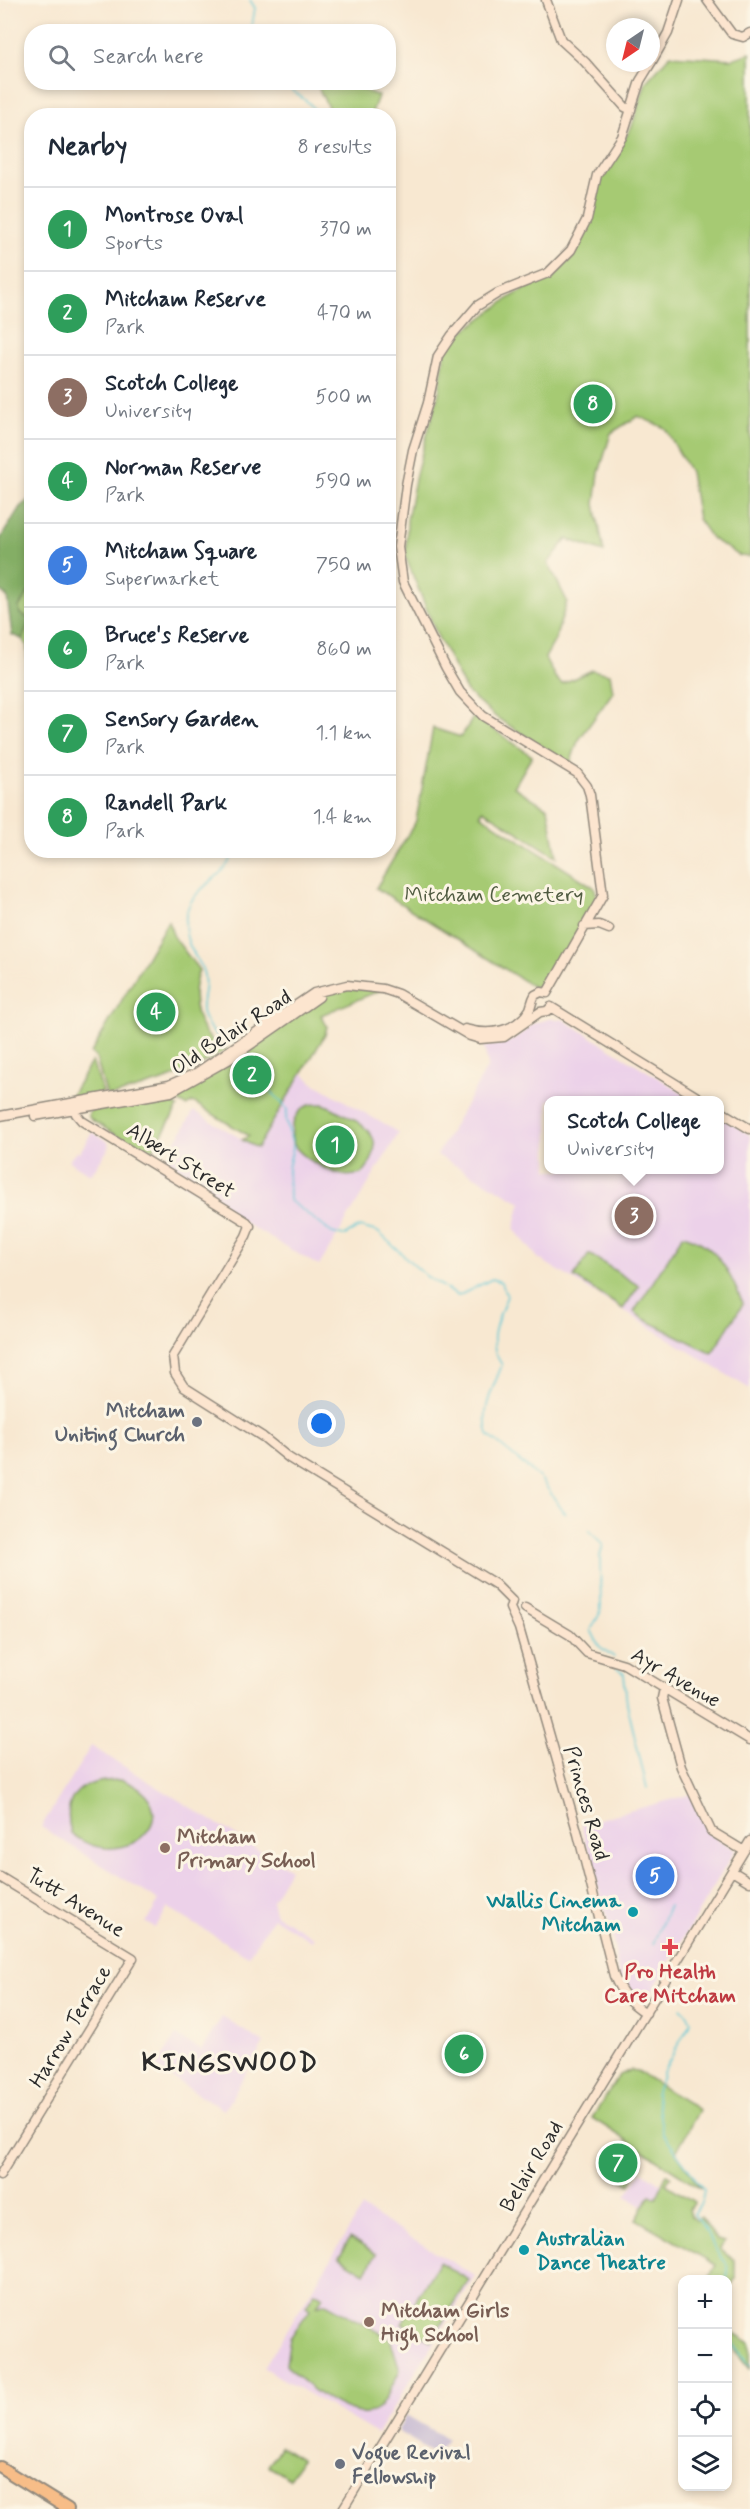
<!DOCTYPE html>
<meta charset="utf-8">
<style>
body{margin:0;font-family:Mynerve,sans-serif;background:#f2f2f3;color:#1f2937}
.controls{position:absolute;right:18px;bottom:18px;display:grid;overflow:hidden;border-radius:12px;box-shadow:0 3px 9px #0003}
.controls button{width:54px;height:54px;display:grid;place-items:center;padding:0;border:0;border-bottom:2px solid #e0e1e3;background:#fff;color:#1f2937;font:30px sans-serif}
.compass{position:absolute;left:606px;top:18px;width:54px;height:54px;border-radius:50%;background:#fff;box-shadow:0 3px 9px #0003;rotate:215deg}
.you{position:absolute;left:322px;top:1424px;width:21px;height:21px;margin:-15px;border:4px solid #fff;border-radius:50%;background:#1a73e8;box-shadow:0 0 0 9px #1a73e833}
.badge{display:grid;place-items:center;width:39px;height:39px;border-radius:50%;background:#b5179e;color:#fff;font-size:20px;font-weight:700}
.pin{position:absolute;translate:-50% -50%;border:3px solid #fff;box-shadow:0 2px 6px #0006}
.popup{position:absolute;left:544px;top:1096px;width:180px;height:78px;box-sizing:border-box;display:grid;place-content:center;border-radius:12px;background:#fff;filter:drop-shadow(0 2px 4px #0005);font-size:20px;white-space:nowrap;color:#747a83}
.popup b{font-size:22px;color:#1f2937}
.popup::after{content:'';position:absolute;left:50%;top:100%;margin-left:-12px;border:12px solid transparent;border-top-color:#fff}
.list{margin:0;padding:0;list-style:none}
h2{display:flex;justify-content:space-between;align-items:center;height:78px;margin:0;padding:0 24px;font-size:26px}
h2 small{font-size:20px;font-weight:400;color:#747a83}
.list li{display:grid;grid-template-columns:39px 1fr auto;gap:18px;align-items:center;box-sizing:border-box;height:84px;padding:0 24px;border-top:2px solid #e0e1e3}
.list b{display:block;font-size:22px;white-space:nowrap}
.list p{margin:0;font-size:20px;white-space:nowrap;color:#747a83}
.list em{font-size:20px;font-style:normal;color:#747a83}
.icon{flex:none;width:33px;height:33px;fill:none;stroke:currentColor;stroke-width:2;stroke-linecap:round;stroke-linejoin:round}
.map{position:relative;flex:none;width:750px;height:2509px;overflow:hidden}
.search{position:absolute;background:#fff;box-shadow:0 3px 9px #0003;left:24px;top:24px;width:372px;height:66px;display:flex;align-items:center;gap:15px;box-sizing:border-box;padding:0 21px;border-radius:24px;color:#747a83;font-size:22px}
.panel{position:absolute;background:#fff;box-shadow:0 3px 9px #0003;left:24px;top:108px;width:372px;height:750px;border-radius:24px}
.map>svg:first-child{display:block}
.built{fill:#ecd1e9}
.industrial{fill:#cbbfd4}
.green{fill:#a6ca73;stroke:#687a4f;stroke-width:1.5}
.forest{fill:#84ae65;stroke:#586c48;stroke-width:1.5}
.lines{fill:none;stroke-linecap:round;stroke-linejoin:round}
.stream{stroke:#5bc7d5;stroke-width:1.5}
.secondary-casing{stroke:#928a7e;stroke-width:11}
.highway-casing{stroke:#928a7e;stroke-width:14}
.secondary{stroke:#fce5cf;stroke-width:8}
.highway{stroke:#f7bd88;stroke-width:10}
.worship-dot{fill:#6b7280;stroke:#fcf5e5;stroke-width:2}
.education-dot{fill:#8d6e63;stroke:#fcf5e5;stroke-width:2}
.culture-dot{fill:#0f9aa8;stroke:#fcf5e5;stroke-width:2}
.health-dot{fill:#e0444e;stroke:#fcf5e5;stroke-width:2}
.labels{text-anchor:middle;stroke-width:6;stroke-linejoin:round;paint-order:stroke}
.park-label{font-size:21px;fill:#505b41;stroke:#fcf5e5}
.street-label{font-size:21px;fill:#2b2b2b;stroke:#fcf5e5}
.worship-label{font-size:21px;font-weight:bold;fill:#5b616d;stroke:#fcf5e5;text-anchor:end}
.education-label{font-size:21px;font-weight:bold;fill:#785e54;stroke:#fcf5e5;text-anchor:start}
.culture-label{font-size:21px;font-weight:bold;fill:#0d838f;stroke:#fcf5e5;text-anchor:end}
.health-label{font-size:21px;font-weight:bold;fill:#be3a42;stroke:#fcf5e5}
.district-label{font-size:27px;font-weight:bold;letter-spacing:1.5px;fill:#2b2b2b;stroke:#fcf5e5}
</style>
<div class="map">
<svg width="750" height="2509" viewBox="0 0 750 2509">
<rect width="100%" height="100%" fill="#fcf5e5"/>
<filter id="ink" filterUnits="userSpaceOnUse"><feTurbulence type="fractalNoise" baseFrequency=".0167" numOctaves="2"/><feDisplacementMap in="SourceGraphic" scale="12" xChannelSelector="R" yChannelSelector="G"/><feConvolveMatrix kernelMatrix="1 2 1 2 8 2 1 2 1" color-interpolation-filters="sRGB"/></filter>
<filter id="wash" filterUnits="userSpaceOnUse"><feTurbulence type="fractalNoise" baseFrequency=".008" numOctaves="4" result="noise"/><feDisplacementMap in="SourceGraphic" scale="24" xChannelSelector="R" yChannelSelector="G"/><feGaussianBlur stdDeviation="1.35" result="paint"/><feColorMatrix in="noise" values="0 0 0 0 0 0 0 0 0 0 0 0 0 0 0 0 0 1.4 0 .05"/><feComposite in="paint" operator="in"/></filter>
<g filter="url(#wash)">
<rect width="100%" height="100%" fill="#f8e8d1"/>
<!-- built -->
<path class="built" d="M 549,1019 L 562,1019 L 694,1100 L 548,1100 L 548,1170 L 720,1170 L 720,1116 L 750,1135 L 750,1389 L 538,1258 L 514,1229 L 521,1202 L 437,1155 L 488,1066 L 484,1046 L 495,1045 L 514,1040 L 533,1024 Z
M 303,1073 L 312,1082 L 399,1133 L 319,1266 L 250,1226 L 160,1168 L 194,1111 L 257,1148 Z
M 92,1132 L 108,1142 L 110,1146 L 91,1175 L 69,1161 L 76,1151 L 80,1152 Z
M 91,1746 L 290,1869 L 272,1900 L 275,1914 L 315,1938 L 312,1941 L 273,1918 L 248,1956 L 168,1908 L 155,1928 L 146,1922 L 159,1901 L 41,1827 Z
M 692,1794 L 710,1834 L 735,1850 L 644,2005 L 636,2000 L 619,1978 L 614,1944 L 581,1824 Z
M 222,2017 L 264,2043 L 224,2110 L 156,2068 L 176,2035 L 201,2050 Z
M 642,2171 L 664,2186 L 656,2198 L 650,2195 L 643,2207 L 626,2196 Z
M 362,2208 L 475,2276 L 377,2434 L 264,2368 Z"/>
<!-- industrial -->
<path class="industrial" d="M 406,2415 L 447,2439 L 437,2455 L 397,2431 Z"/>
<!-- green -->
<path class="green" d="M 750,53 L 750,557 L 740,556 L 712,539 L 698,519 L 690,472 L 665,428 L 638,416 L 611,433 L 599,473 L 595,504 L 604,552 L 567,539 L 548,563 L 567,601 L 555,640 L 545,658 L 555,677 L 562,684 L 592,670 L 610,674 L 613,692 L 578,741 L 570,764 L 497,718 L 467,692 L 437,635 L 406,558 L 407,520 L 416,474 L 439,392 L 446,344 L 511,297 L 562,268 L 583,238 L 596,206 L 598,185 L 632,126 L 646,82 L 670,55 L 732,59 Z
M 325,83 L 347,83 L 378,96 L 371,115 L 332,115 L 317,85 Z
M 31,589 L 31,686 L 27,687 L 27,646 L 22,639 L 30,619 L 20,614 L 19,607 Z
M 474,716 L 532,756 L 514,787 L 548,808 L 557,857 L 483,810 L 480,815 L 595,888 L 597,899 C 584,923 557,977 535,988 L 376,888 L 416,821 L 433,728 L 461,737 Z
M 168,921 L 174,937 L 199,970 C 188,998 196,1038 227,1049 C 187,1076 152,1085 107,1097 L 96,1058 L 91,1053 Z
M 326,989 L 383,989 L 321,1015 L 327,1026 L 325,1035 L 257,1148 L 242,1140 L 249,1136 L 193,1102 L 186,1106 L 176,1100 L 171,1092 Z
M 92,1061 L 103,1092 L 99,1095 L 68,1100 Z
M 159,1098 L 167,1100 L 178,1107 L 150,1155 L 91,1120 L 88,1115 L 91,1110 Z
M 324,1104 C 355,1120 396,1134 362,1174 C 356,1175 349,1177 343,1175 C 329,1172 307,1160 297,1149 C 286,1136 293,1111 309,1105 C 313,1104 319,1104 324,1104 Z
M 683,1235 C 717,1244 730,1273 743,1304 L 712,1353 L 646,1320 L 634,1312 Z
M 589,1254 L 639,1286 L 623,1309 L 574,1277 Z
M 122,1780 C 195,1808 126,1879 71,1833 C 60,1791 85,1780 122,1780 Z
M 631,2070 L 637,2071 L 699,2110 L 676,2152 L 701,2188 L 592,2118 L 619,2075 Z
M 623,2144 L 640,2164 L 630,2185 L 607,2171 Z
M 667,2174 L 671,2177 L 666,2184 L 694,2202 L 689,2209 L 691,2216 L 697,2221 L 700,2217 L 717,2240 L 724,2242 L 720,2249 L 735,2261 L 735,2279 L 728,2291 L 728,2280 L 708,2279 L 716,2265 L 636,2219 L 650,2195 L 656,2198 Z
M 350,2238 L 376,2254 L 365,2273 L 339,2257 Z
M 439,2262 L 469,2280 L 431,2341 L 402,2323 Z
M 315,2292 L 323,2297 L 317,2306 L 326,2303 L 390,2338 L 400,2370 C 395,2380 385,2404 376,2410 C 353,2425 299,2382 286,2364 L 290,2338 L 310,2309 L 306,2306 Z
M 728,2329 L 750,2343 L 750,2369 L 728,2342 Z
M 280,2446 L 301,2459 L 289,2479 L 268,2466 Z"/>
<!-- forest -->
<path class="forest" d="M 31,498 L 31,589 L 19,607 L 20,614 L 31,619 L 22,639 L 12,635 L 7,597 L 0,590 L 0,539 L 20,507 Z"/>
<g class="lines">
<!-- stream -->
<path class="stream" d="M 250,0 L 255,8 L 251,32
M 281,82 L 309,103 L 319,116
M 234,850 C 228,877 197,884 188,908 C 183,922 185,939 193,952 C 195,958 200,962 202,968 C 212,995 189,1006 214,1033 C 221,1040 226,1042 235,1042
M 247,1053 C 252,1074 273,1092 287,1109 L 286,1120 L 293,1147 L 288,1168 L 289,1200 L 332,1233 L 343,1236 L 360,1227 L 378,1232 L 426,1276 L 458,1296 L 492,1279 L 501,1282 L 507,1296 C 498,1320 485,1341 502,1365 C 493,1389 480,1409 488,1435 L 541,1479 L 565,1514
M 589,1531 L 603,1544 L 600,1556 L 601,1611 L 591,1630 L 599,1646 L 614,1657
M 616,1668 L 624,1674 L 627,1704 L 647,1788
M 653,1944 L 669,1906
M 681,2008 L 688,2015 L 691,2022 L 663,2072 L 656,2095 L 663,2134 L 704,2190 L 702,2201 L 694,2214 L 708,2233 L 714,2248 L 727,2264 L 727,2280
M 728,2337 L 750,2366"/>
</g>
</g>
<g filter="url(#ink)">
<g class="lines">
<!-- secondary casing -->
<g class="secondary-casing">
<path id="secondary" d="M 546,0 L 561,40 L 585,62 L 625,107 L 631,110
M 707,0 L 732,34 L 743,37 L 750,33
M 651,63 L 668,33 L 679,0
M 584,926 L 599,925 L 609,929
M 547,993 L 603,895 L 590,795 L 587,786 L 577,773 L 483,716 L 460,692 L 446,668 L 403,582 L 398,547 L 406,485 L 413,450 L 428,403 L 438,356 L 452,335 L 477,306 L 498,293 L 548,273 L 571,250 L 587,219 L 597,175 L 622,137 L 640,81 L 651,63
M 551,1007 L 702,1100
M 465,1029 C 490,1036 516,1032 530,1009 C 532,1004 532,1000 535,995 L 541,992 L 547,993
M 73,1103 L 76,1114 L 82,1121 L 247,1222 L 250,1226 L 246,1236 L 173,1356 L 175,1373 L 184,1387 L 263,1437 L 289,1458 L 495,1584 L 512,1601
M 720,1111 L 750,1129
M 0,1116 L 169,1085 L 196,1073 L 314,993 L 347,985 L 383,989 L 398,994 L 470,1036 L 480,1039 L 504,1037 L 540,1012 L 547,1011 L 551,1007
M 35,1116 L 171,1092 L 230,1059 L 319,997
M 512,1601 L 510,1608 L 519,1628 L 578,1834 L 614,1976 C 621,1993 630,2003 646,2013
M 525,1608 L 570,1635 L 587,1653 L 624,1664 L 750,1740
M 664,1689 L 662,1698 L 681,1767 L 711,1831 L 744,1851
M 732,1871 L 750,1882
M 0,1877 L 133,1958 L 0,2175
M 343,2509 L 750,1841"/>
</g>
<!-- highway casing -->
<g class="highway-casing">
<path id="highway" d="M 0,2467 L 68,2509"/>
</g>
<!-- secondary -->
<use href="#secondary" class="secondary"/>
<!-- highway -->
<use href="#highway" class="highway"/>
</g>
</g>
<!-- markers -->
<g class="worship-dot">
<circle cx="197" cy="1422" r="6"/>
<circle cx="340" cy="2464" r="6"/>
</g>
<g class="education-dot">
<circle cx="165" cy="1848" r="6"/>
<circle cx="369" cy="2322" r="6"/>
</g>
<g class="culture-dot">
<circle cx="633" cy="1912" r="6"/>
<circle cx="524" cy="2250" r="6"/>
</g>
<path class="health-dot" d="M667 1938h6v6h6v6h-6v6h-6v-6h-6v-6h6z"/>
<g class="labels">
<!-- park labels -->
<g class="park-label">
<text x="494" y="901">Mitcham Cemetery</text>
</g>
<!-- street labels -->
<g class="street-label">
<text transform="translate(231 1032) rotate(-33)" y="7">Old Belair Road</text>
<text transform="translate(181 1160) rotate(32)" y="7">Albert Street</text>
<text transform="translate(676 1677) rotate(30)" y="7">Ayr Avenue</text>
<text transform="translate(587 1803) rotate(74)" y="7">Princes Road</text>
<text transform="translate(76 1902) rotate(32)" y="7">Tutt Avenue</text>
<text transform="translate(70 2026) rotate(-59)" y="7">Harrow Terrace</text>
<text transform="translate(531 2166) rotate(-59)" y="7">Belair Road</text>
</g>
<!-- worship labels -->
<g class="worship-label">
<text x="185" y="1417">Mitcham<tspan x="185" dy="24">Uniting Church</tspan></text>
<text x="352" y="2459" text-anchor="start">Vogue Revival<tspan x="352" dy="24">Fellowship</tspan></text>
</g>
<!-- education labels -->
<g class="education-label">
<text x="177" y="1843">Mitcham<tspan x="177" dy="24">Primary School</tspan></text>
<text x="381" y="2317">Mitcham Girls<tspan x="381" dy="24">High School</tspan></text>
</g>
<!-- culture labels -->
<g class="culture-label">
<text x="621" y="1907">Wallis Cinema<tspan x="621" dy="24">Mitcham</tspan></text>
<text x="536" y="2245" text-anchor="start">Australian<tspan x="536" dy="24">Dance Theatre</tspan></text>
</g>
<!-- health labels -->
<g class="health-label">
<text x="670" y="1978">Pro Health<tspan x="670" dy="24">Care Mitcham</tspan></text>
</g>
<!-- district labels -->
<g class="district-label">
<text x="230" y="2071">KINGSWOOD</text>
</g>
</g>
</svg>
<div class="controls">
<button>+</button>
<button>−</button>
<button><svg class="icon" aria-label="locate" viewBox="0 0 24 24"><circle cx="12" cy="12" r="6"/><path d="M12 2v4M12 18v4M2 12h4M18 12h4"/></svg></button>
<button><svg class="icon" aria-label="layers" viewBox="0 0 24 24"><path d="M12 4l9 5-9 5-9-5zM3 14l9 5 9-5"/></svg></button>
</div>
<svg class="compass" viewBox="-18 -18 36 36"><path d="M0-13l5 13h-10z" fill="#e53935"/><path d="M0 13l5-13h-10z" fill="#747a83"/></svg>
<div class="you"></div>
<div class="pin badge" style="left:335px;top:1145px;background:#2e9e5b">1</div>
<div class="pin badge" style="left:252px;top:1075px;background:#2e9e5b">2</div>
<div class="pin badge" style="left:634px;top:1216px;background:#8d6e63">3</div>
<div class="popup"><b>Scotch College</b>University</div>
<div class="pin badge" style="left:156px;top:1012px;background:#2e9e5b">4</div>
<div class="pin badge" style="left:655px;top:1876px;background:#3f7fe0">5</div>
<div class="pin badge" style="left:464px;top:2054px;background:#2e9e5b">6</div>
<div class="pin badge" style="left:618px;top:2163px;background:#2e9e5b">7</div>
<div class="pin badge" style="left:593px;top:404px;background:#2e9e5b">8</div>
<div class="search"><svg class="icon" aria-label="search" viewBox="0 0 24 24"><circle cx="10" cy="10" r="6"/><path d="M15 15l6 6"/></svg>Search here</div>
<section class="panel">
<h2>Nearby<small>8 results</small></h2>
<ul class="list">
<li><span class="badge" style="background:#2e9e5b">1</span><div><b>Montrose Oval</b><p>Sports</p></div><em>370 m</em></li>
<li><span class="badge" style="background:#2e9e5b">2</span><div><b>Mitcham Reserve</b><p>Park</p></div><em>470 m</em></li>
<li><span class="badge" style="background:#8d6e63">3</span><div><b>Scotch College</b><p>University</p></div><em>500 m</em></li>
<li><span class="badge" style="background:#2e9e5b">4</span><div><b>Norman Reserve</b><p>Park</p></div><em>590 m</em></li>
<li><span class="badge" style="background:#3f7fe0">5</span><div><b>Mitcham Square</b><p>Supermarket</p></div><em>750 m</em></li>
<li><span class="badge" style="background:#2e9e5b">6</span><div><b>Bruce's Reserve</b><p>Park</p></div><em>860 m</em></li>
<li><span class="badge" style="background:#2e9e5b">7</span><div><b>Sensory Garden</b><p>Park</p></div><em>1.1 km</em></li>
<li><span class="badge" style="background:#2e9e5b">8</span><div><b>Randell Park</b><p>Park</p></div><em>1.4 km</em></li>
</ul>
</section>
</div>
